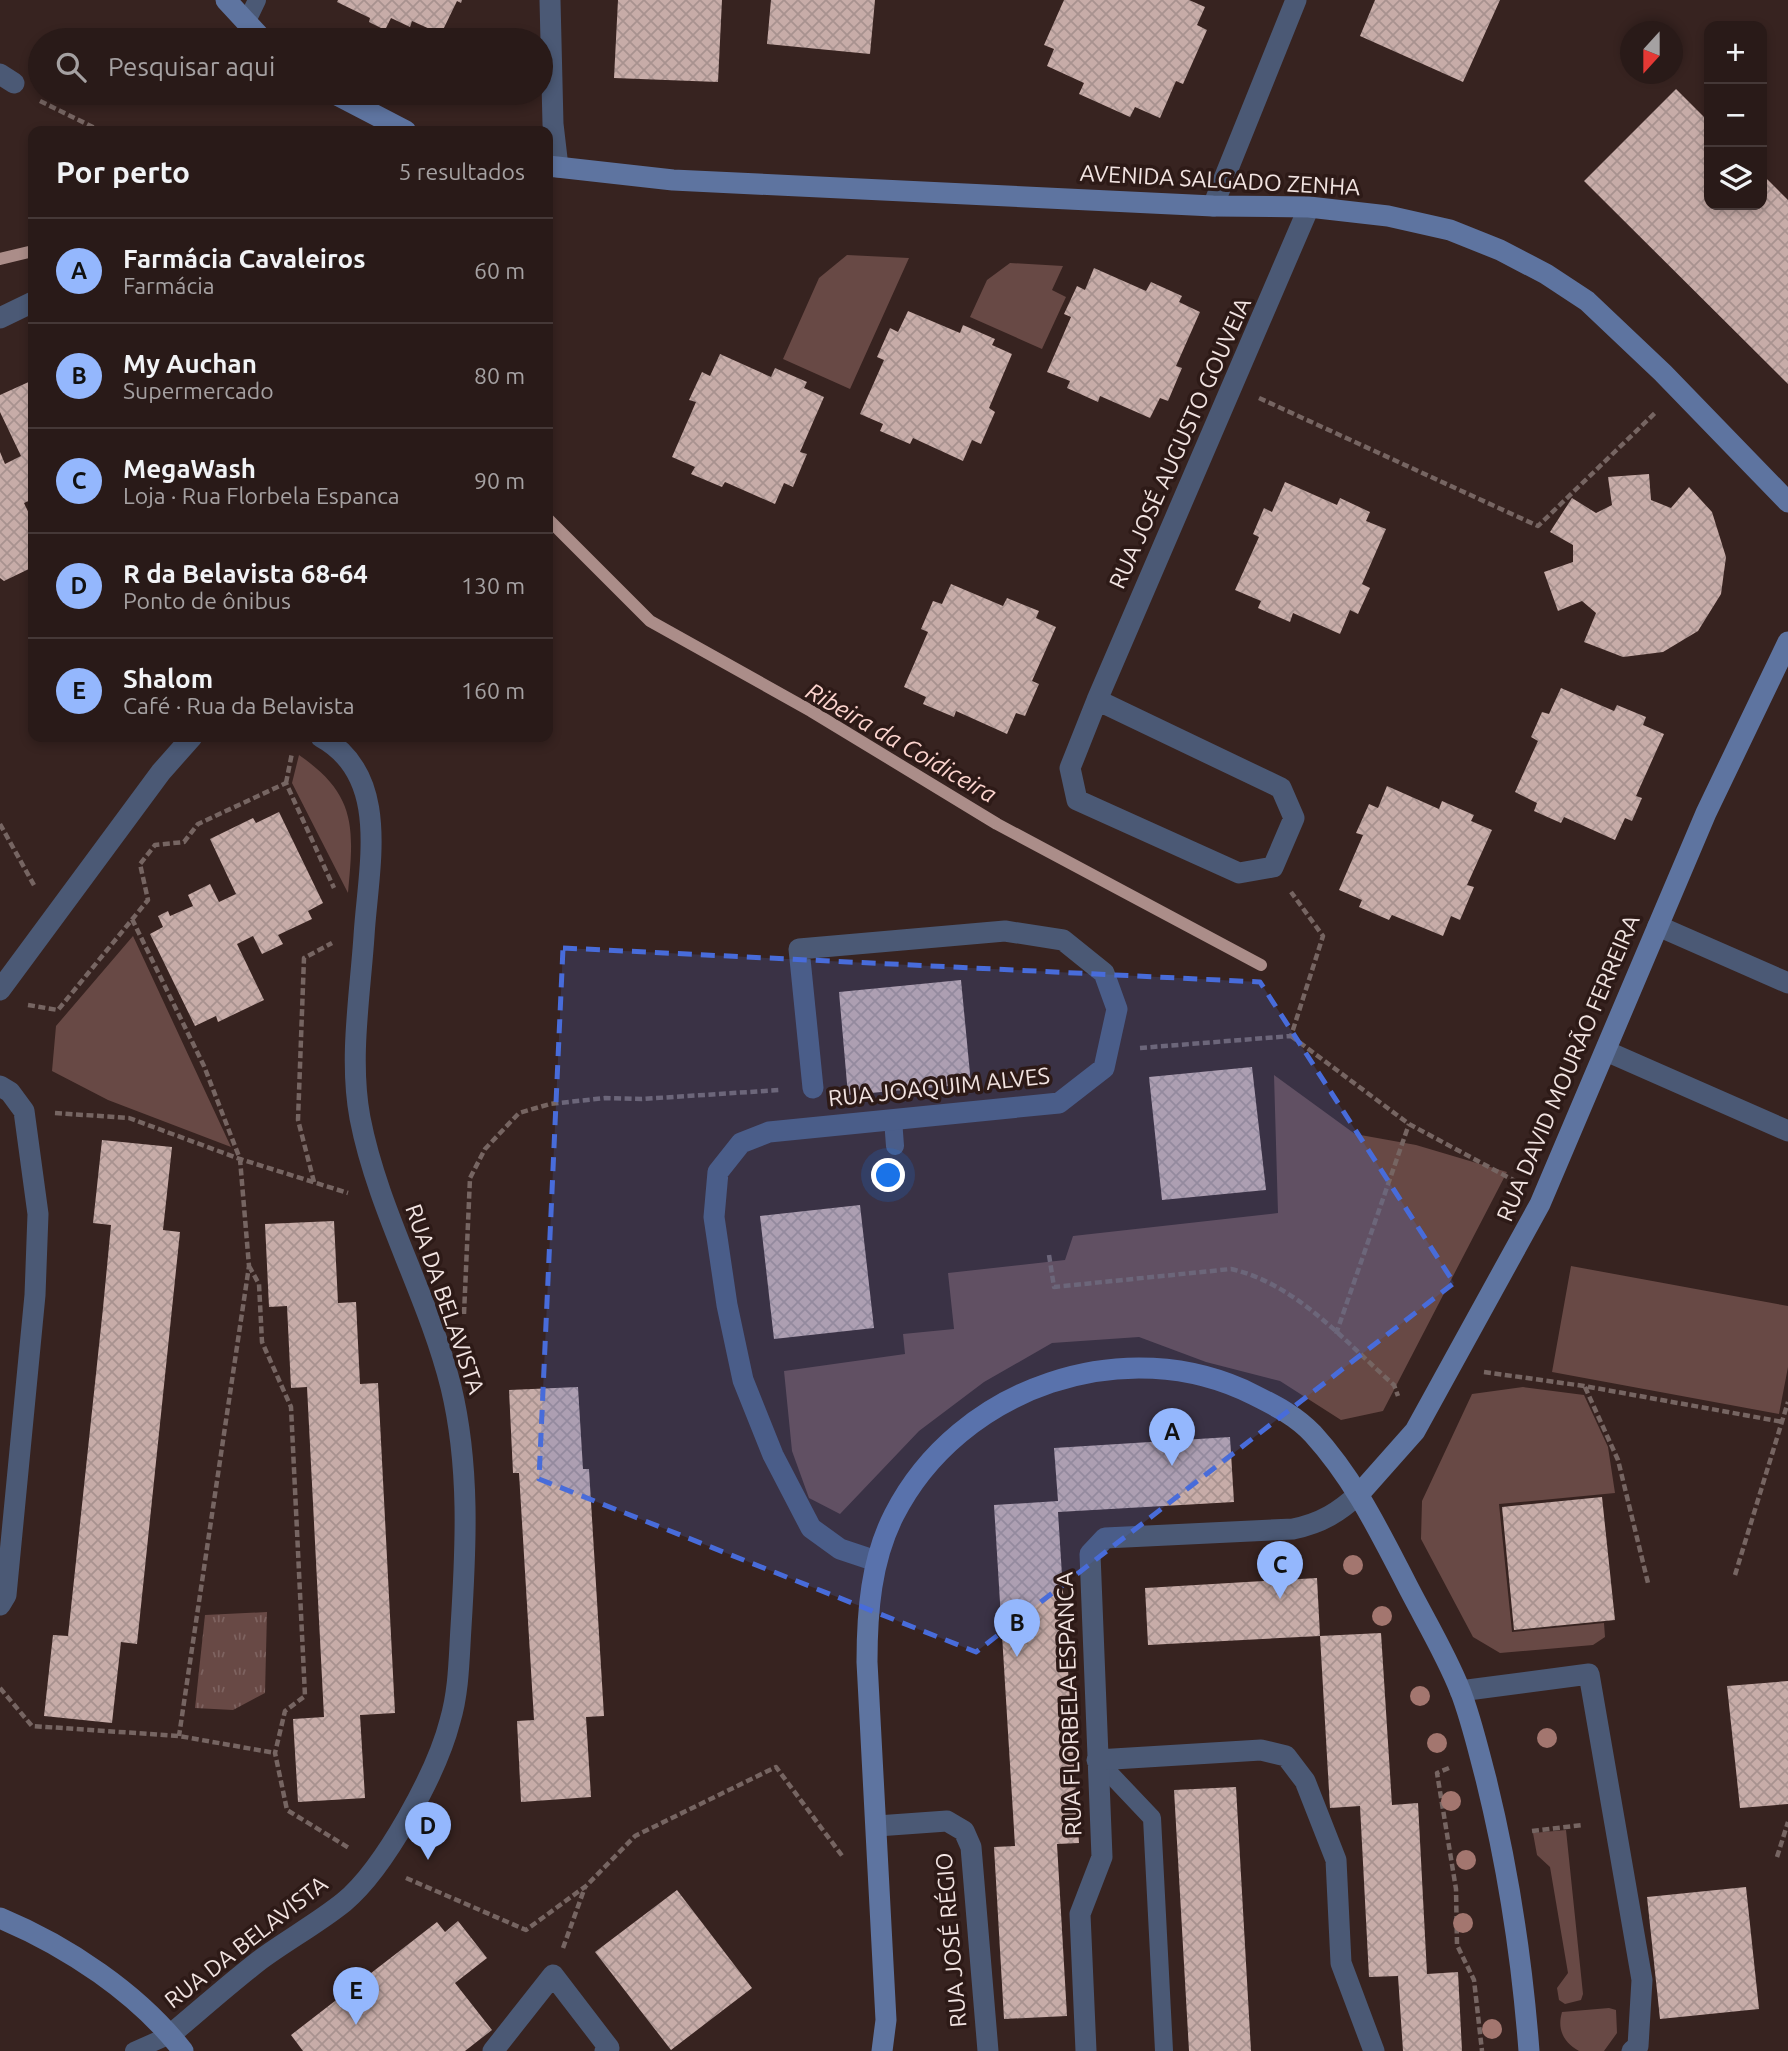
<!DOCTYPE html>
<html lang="pt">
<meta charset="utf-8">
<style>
body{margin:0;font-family:Ubuntu,sans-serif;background:#312321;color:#f1f3f6}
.controls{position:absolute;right:21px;top:21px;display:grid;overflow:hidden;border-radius:14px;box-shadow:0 4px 10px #0003}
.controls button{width:63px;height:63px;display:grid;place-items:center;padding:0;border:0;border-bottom:2px solid #453837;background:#291a18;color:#f1f3f6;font:35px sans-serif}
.compass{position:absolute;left:1620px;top:21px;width:63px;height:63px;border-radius:50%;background:#291a18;box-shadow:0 4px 10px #0003;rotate:201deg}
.you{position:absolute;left:889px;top:1176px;width:24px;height:24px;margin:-18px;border:5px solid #fff;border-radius:50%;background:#1a73e8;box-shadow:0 0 0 10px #1a73e833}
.badge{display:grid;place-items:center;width:46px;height:46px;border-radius:50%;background:#94b7fd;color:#111;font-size:23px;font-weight:700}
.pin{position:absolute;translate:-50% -58px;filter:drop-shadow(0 2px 4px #0008)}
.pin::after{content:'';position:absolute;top:37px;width:24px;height:21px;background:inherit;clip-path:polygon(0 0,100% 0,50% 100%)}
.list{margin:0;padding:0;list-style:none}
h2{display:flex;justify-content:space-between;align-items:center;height:91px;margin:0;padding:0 28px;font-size:30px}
h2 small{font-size:23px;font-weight:400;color:#a5a1a2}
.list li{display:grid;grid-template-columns:46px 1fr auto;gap:21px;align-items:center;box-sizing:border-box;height:105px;padding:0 28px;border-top:2px solid #453837}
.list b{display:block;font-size:26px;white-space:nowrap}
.list p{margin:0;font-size:23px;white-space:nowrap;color:#a5a1a2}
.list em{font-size:23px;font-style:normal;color:#a5a1a2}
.icon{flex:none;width:38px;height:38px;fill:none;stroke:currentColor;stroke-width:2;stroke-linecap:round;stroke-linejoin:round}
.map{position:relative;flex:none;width:1788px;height:2051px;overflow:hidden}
.search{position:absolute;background:#291a18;box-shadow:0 4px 10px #0003;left:28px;top:28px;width:525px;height:77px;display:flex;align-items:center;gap:18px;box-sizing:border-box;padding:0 24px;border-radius:38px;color:#a5a1a2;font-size:26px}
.panel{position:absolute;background:#291a18;box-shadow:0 4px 10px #0003;left:28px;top:126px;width:525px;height:616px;border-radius:14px}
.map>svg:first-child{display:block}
.grass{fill:#684945}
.park{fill:url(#park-tufts)}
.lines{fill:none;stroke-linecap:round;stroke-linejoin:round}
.stream{stroke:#ab8d89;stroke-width:12}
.building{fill:url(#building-cross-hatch)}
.path{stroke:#766562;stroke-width:4.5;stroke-dasharray:7 3.5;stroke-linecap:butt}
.lane{stroke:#4b5975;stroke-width:18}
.street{stroke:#4b5975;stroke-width:21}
.secondary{stroke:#5e74a0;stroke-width:21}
.tree{fill:#a3766f}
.marked{fill:#486cda;fill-opacity:0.2;stroke:#486cda;stroke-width:5;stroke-dasharray:14 9;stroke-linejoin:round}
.labels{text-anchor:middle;stroke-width:7;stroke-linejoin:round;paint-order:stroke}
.street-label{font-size:23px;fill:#f2e4e2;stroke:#2d1a17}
.water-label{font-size:24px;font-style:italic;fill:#fdd5cf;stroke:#2d1a17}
</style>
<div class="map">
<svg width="1788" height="2051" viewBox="0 0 1788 2051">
<defs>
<pattern id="park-tufts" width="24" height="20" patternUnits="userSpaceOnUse" patternTransform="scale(1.75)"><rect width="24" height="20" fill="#684945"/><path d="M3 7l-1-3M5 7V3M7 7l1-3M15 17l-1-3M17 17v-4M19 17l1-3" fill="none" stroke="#7e6360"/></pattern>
<pattern id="building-cross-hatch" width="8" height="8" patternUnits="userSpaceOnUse" patternTransform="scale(1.75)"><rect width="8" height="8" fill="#c7aca8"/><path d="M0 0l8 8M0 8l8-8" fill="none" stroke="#a8928f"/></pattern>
</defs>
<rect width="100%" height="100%" fill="#372320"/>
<!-- grass -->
<path class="grass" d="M 847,255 L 909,258 L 850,389 L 783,359 L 819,278 Z
M 1010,263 L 1063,266 L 1052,290 L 1066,297 L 1042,349 L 970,317 L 987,280 Z
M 299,755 C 357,795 354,828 348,893 L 292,783 Z
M 133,936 L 231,1147 L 108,1100 L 52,1071 L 56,1026 Z
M 1274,1075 L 1355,1134 L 1416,1145 L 1507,1172 L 1383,1411 L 1341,1420 L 1280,1381 L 1206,1362 L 1139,1337 L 1052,1343 L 984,1382 L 919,1431 L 840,1514 L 809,1498 L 792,1451 L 784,1371 L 905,1354 L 903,1334 L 954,1329 L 948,1273 L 1065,1260 L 1073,1236 L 1278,1213 Z
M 1571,1266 L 1788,1306 L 1788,1367 L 1779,1414 L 1552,1372 Z
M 1523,1387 L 1584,1395 L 1608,1447 L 1615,1493 L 1499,1504 L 1512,1632 L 1604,1623 L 1605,1637 L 1593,1645 L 1500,1653 L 1473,1637 L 1421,1539 L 1422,1501 L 1472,1394 Z
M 1566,1830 L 1583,1994 L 1581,2000 L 1565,2004 L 1559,2000 L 1557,1988 L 1568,1973 L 1550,1867 L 1537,1855 L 1533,1833 Z
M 1609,2008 L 1616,2010 L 1617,2033 L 1604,2051 L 1579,2051 C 1563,2042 1557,2029 1562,2012 Z"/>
<!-- park -->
<path class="park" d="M 267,1612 L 265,1693 L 233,1710 L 195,1708 L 205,1615 Z"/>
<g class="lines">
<!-- stream -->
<path class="stream" d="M 0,259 L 33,251
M 548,519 L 650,621 L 811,711 L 997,824 L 1261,965"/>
</g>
<!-- building -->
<path class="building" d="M 338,0 L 462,0 L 461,3 L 457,1 L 441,34 L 412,21 L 410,27 L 391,18 L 385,30 L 369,22 L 370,18 L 337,2 Z
M 618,0 L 722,0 L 718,82 L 614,78 Z
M 771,0 L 875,0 L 870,54 L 767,44 Z
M 1064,0 L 1189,0 L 1205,7 L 1197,25 L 1207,30 L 1183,84 L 1176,81 L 1160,118 L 1135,107 L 1130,117 L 1079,94 L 1084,83 L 1047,66 L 1054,49 L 1044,45 Z
M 1375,0 L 1500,0 L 1463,82 L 1360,36 Z
M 1676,89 L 1709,122 L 1709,205 L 1762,205 L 1762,174 L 1788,200 L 1788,384 L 1584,181 Z
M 1094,268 L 1146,291 L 1151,282 L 1182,296 L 1179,302 L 1200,312 L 1176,366 L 1182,368 L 1168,401 L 1160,398 L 1150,418 L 1100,396 L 1098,402 L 1067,388 L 1070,381 L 1047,372 L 1071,317 L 1064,314 L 1077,286 L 1085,290 Z
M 908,311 L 960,333 L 963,325 L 995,339 L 992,345 L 1012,354 L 989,408 L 995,412 L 981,444 L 972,440 L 963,461 L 913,438 L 910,444 L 880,431 L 883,424 L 860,414 L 884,360 L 877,357 L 890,328 L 898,332 Z
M 720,354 L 771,377 L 775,368 L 807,382 L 804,388 L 824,397 L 800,452 L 807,454 L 793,487 L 784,483 L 775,504 L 725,482 L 722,487 L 691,474 L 695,467 L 672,457 L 696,402 L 689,400 L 702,372 L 710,376 Z
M 33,380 L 33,499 L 24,503 L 33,522 L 33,567 L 4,581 L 0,578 L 0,452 L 5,464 L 21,456 L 0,412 L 0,395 Z
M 1649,474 L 1651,500 L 1671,508 L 1689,487 L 1712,512 L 1726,557 L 1721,594 L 1698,631 L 1663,652 L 1623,657 L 1584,642 L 1596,613 L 1582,601 L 1558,611 L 1544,572 L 1573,562 L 1573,545 L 1550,532 L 1572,498 L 1596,513 L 1612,505 L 1608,477 Z
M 1285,482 L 1337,505 L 1340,498 L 1370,512 L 1366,521 L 1386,529 L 1362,584 L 1370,588 L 1358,614 L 1350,610 L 1340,634 L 1293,613 L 1290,622 L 1258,608 L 1261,601 L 1235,590 L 1259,537 L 1253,534 L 1264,508 L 1272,512 Z
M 951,584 L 1003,606 L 1007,598 L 1039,611 L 1036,618 L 1056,627 L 1032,681 L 1039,684 L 1025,716 L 1016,713 L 1007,734 L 956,711 L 954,717 L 923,704 L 926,697 L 904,687 L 928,632 L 921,629 L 933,601 L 942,604 Z
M 1561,688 L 1614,711 L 1617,705 L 1646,717 L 1643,725 L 1664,734 L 1636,796 L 1642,798 L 1632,821 L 1625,818 L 1615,840 L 1564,817 L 1561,823 L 1534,811 L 1537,803 L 1515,792 L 1538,741 L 1531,737 L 1542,712 L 1549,714 Z
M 1387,786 L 1439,809 L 1442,801 L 1474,815 L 1471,821 L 1492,830 L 1467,885 L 1474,887 L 1460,920 L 1451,916 L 1443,936 L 1392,915 L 1389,920 L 1359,907 L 1362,900 L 1339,890 L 1363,835 L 1356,833 L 1369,804 L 1378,808 Z
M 279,812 L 323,903 L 308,911 L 312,919 L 278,935 L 283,944 L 262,954 L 253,936 L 237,944 L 264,1000 L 218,1022 L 216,1016 L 195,1026 L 150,934 L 163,927 L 158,916 L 168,911 L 170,916 L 193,906 L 188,895 L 210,884 L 219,902 L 236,894 L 210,839 L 253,818 L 256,823 Z
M 961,980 L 971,1084 L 848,1095 L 839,992 Z
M 1252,1067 L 1266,1190 L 1162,1200 L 1149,1077 Z
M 102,1140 L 172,1147 L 163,1230 L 180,1232 L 137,1644 L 121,1642 L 112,1723 L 44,1716 L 53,1635 L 68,1636 L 103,1308 L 111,1225 L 93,1223 Z
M 860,1205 L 874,1328 L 774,1339 L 760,1216 Z
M 334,1221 L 338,1303 L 356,1302 L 360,1384 L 378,1383 L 395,1713 L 360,1715 L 365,1798 L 298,1802 L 293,1719 L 324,1717 L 307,1387 L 291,1388 L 287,1306 L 269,1307 L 265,1224 Z
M 578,1387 L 583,1469 L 589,1469 L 604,1716 L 586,1717 L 591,1797 L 521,1802 L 517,1721 L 534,1720 L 519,1473 L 513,1473 L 509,1390 Z
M 1230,1437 L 1234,1502 L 1058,1512 L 1079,1843 L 1057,1844 L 1067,2016 L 1004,2019 L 994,1847 L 1015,1846 L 994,1505 L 1058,1501 L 1054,1448 Z
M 1602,1497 L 1615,1620 L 1514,1630 L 1502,1507 Z
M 1317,1578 L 1320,1636 L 1148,1645 L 1145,1588 Z
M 1381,1633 L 1392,1805 L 1418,1803 L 1427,1974 L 1458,1972 L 1462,2051 L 1403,2051 L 1398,1976 L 1369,1977 L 1360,1806 L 1330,1808 L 1320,1636 Z
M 1788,1681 L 1788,1804 L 1740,1808 L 1727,1686 Z
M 1236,1787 L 1251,2051 L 1189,2051 L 1174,1790 Z
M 1746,1887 L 1759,2009 L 1660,2019 L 1647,1897 Z
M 677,1890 L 752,1988 L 671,2050 L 595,1952 Z
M 458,1921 L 487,1958 L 455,1983 L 492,2030 L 465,2051 L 303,2051 L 291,2035 L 437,1922 L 445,1932 Z"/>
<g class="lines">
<!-- path -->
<path class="path" d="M 40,101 L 101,131
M 1259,398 L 1538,526 L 1656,412
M 286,783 L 292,753
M 0,824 L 35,887
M 132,919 L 204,1066 L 240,1159 L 249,1266 L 179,1736
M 28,1005 L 58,1010 L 148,900 L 140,864 L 155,845 L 184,842 L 198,824 L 286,783 L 334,888
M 1291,1036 L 1409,1124 L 1515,1181
M 1140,1048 L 1291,1036 L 1323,936 L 1291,892
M 55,1113 L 129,1118 L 240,1159 L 348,1193
M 314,1182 L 298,1120 L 304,958 L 332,943
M 1049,1255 L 1054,1287 L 1231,1269 C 1297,1284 1344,1341 1394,1385 L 1398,1396
M 249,1266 L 259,1284 L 262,1342 L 291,1407 L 305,1696 L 285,1711 L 275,1753 L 287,1810 L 349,1848
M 464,1314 L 470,1178 L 485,1149 L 519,1113 L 550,1104 L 605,1098 L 642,1099 L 780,1090
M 1336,1334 L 1409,1124
M 1484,1372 L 1584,1386 L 1783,1422
M 1585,1387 L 1618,1460 L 1648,1583
M 1735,1575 L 1788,1402
M 0,1688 L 32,1726 L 179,1736 L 275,1753
M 1449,1768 L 1437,1773 L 1456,1889 L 1457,1945 L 1474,1980 L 1482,2051
M 1532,1831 L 1582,1825
M 1777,1857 L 1788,1822
M 406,1878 L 526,1930 L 586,1886 L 635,1836 L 776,1767 L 843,1857
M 563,1948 L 585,1887"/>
<!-- lane -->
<path class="lane" d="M 246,23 L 257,0
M 893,1119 L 895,1146
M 1097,1760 L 1152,1818 L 1164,2051
M 134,2051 L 170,2035"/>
<!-- street -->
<path class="street" d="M 550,0 L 553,124 L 558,167
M 0,74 L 14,83
M 1213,206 L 1296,0
M 0,318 L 33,302
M 1097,700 L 1281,788 L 1294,818 L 1273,867 L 1239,873 L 1077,800 L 1070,768 Z
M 1097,700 L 1309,207
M 1658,926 L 1788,983
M 0,990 L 161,772 L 192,737
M 1606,1051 L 1788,1131
M 0,1086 L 10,1092 L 24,1111 L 38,1214 L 35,1295 L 6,1595 L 0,1605
M 813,1088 L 799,949 L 1005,931 L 1063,940 L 1104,973 L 1117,1009 L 1104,1068 L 1059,1103 L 769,1132 L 741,1143 L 718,1172 L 714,1217 L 727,1305 L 743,1380 L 773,1455 L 811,1528 L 840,1549 L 876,1561
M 1460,1691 L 1589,1674 L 1642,1980 L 1638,2046 L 1632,2051
M 1097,1760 L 1261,1750 L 1286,1756 L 1305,1781 L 1336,1860 L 1341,1963 L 1374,2051
M 877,1826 L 947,1821 L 964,1831 L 971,1847 L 988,2051
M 170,2035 C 200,2010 229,1984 260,1960 C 287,1940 318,1923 344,1902 C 385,1868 437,1772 450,1721 C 459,1691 459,1658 461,1627 C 466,1547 470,1466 451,1387 C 428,1295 378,1211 360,1118 C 349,1059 360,996 364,936 C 368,868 392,776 321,737
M 493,2051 L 553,1975 L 609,2048 L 605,2051
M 1086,2051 L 1080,1914 L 1102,1857 L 1090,1554 L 1105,1538 L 1293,1529 C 1322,1523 1339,1512 1360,1493"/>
<!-- secondary -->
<path class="secondary" d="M 226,0 L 263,40
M 333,93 L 406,131
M 548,166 L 673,180 L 1213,206 L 1309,207 L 1388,216 L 1450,230 L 1500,250 L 1546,274 L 1587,301 L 1663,373 L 1788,502
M 1360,1493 L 1415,1431 L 1540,1204 L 1706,813 L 1788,642
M 0,1918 C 67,1946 138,1993 183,2051
M 882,2051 L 886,2020 L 867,1662 C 867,1612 871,1560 894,1515 C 959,1387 1126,1330 1254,1395 C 1276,1406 1296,1416 1313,1434 C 1353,1478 1377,1527 1404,1579 C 1422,1615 1445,1652 1460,1690 C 1471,1718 1478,1749 1486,1779 C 1508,1868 1522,1959 1529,2051"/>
</g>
<!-- trees -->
<g class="tree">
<circle cx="1353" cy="1565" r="10"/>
<circle cx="1382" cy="1616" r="10"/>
<circle cx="1420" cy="1696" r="10"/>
<circle cx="1547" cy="1738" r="10"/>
<circle cx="1437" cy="1743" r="10"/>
<circle cx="1451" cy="1801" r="10"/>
<circle cx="1466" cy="1860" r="10"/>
<circle cx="1463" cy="1923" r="10"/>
<circle cx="1492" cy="2029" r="10"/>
</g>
<!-- marked area -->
<path class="marked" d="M 563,948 L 1260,982 L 1454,1283 L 976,1652 L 539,1479 Z"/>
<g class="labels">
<!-- street labels -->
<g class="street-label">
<text transform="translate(1220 180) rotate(3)" y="8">AVENIDA SALGADO ZENHA</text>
<text transform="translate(1180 443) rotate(-66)" y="8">RUA JOSÉ AUGUSTO GOUVEIA</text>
<text transform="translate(1568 1068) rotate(-67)" y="8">RUA DAVID MOURÃO FERREIRA</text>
<text transform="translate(939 1087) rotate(-6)" y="8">RUA JOAQUIM ALVES</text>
<text transform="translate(445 1299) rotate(71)" y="8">RUA DA BELAVISTA</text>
<text transform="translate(1069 1704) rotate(-92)" y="8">RUA FLORBELA ESPANCA</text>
<text transform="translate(951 1940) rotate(-95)" y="8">RUA JOSÉ RÉGIO</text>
<text transform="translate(246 1942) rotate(-38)" y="8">RUA DA BELAVISTA</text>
</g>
<!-- water labels -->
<g class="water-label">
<text transform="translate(901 743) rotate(30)" y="8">Ribeira da Coidiceira</text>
</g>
</g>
</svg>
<div class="controls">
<button>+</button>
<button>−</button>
<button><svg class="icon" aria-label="layers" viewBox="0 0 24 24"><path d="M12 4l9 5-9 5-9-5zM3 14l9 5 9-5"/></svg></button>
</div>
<svg class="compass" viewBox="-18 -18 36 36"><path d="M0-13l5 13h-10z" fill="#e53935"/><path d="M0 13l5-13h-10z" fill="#a5a1a2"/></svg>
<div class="you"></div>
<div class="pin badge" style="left:1172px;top:1466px">A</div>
<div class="pin badge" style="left:1017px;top:1657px">B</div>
<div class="pin badge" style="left:1280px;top:1599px">C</div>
<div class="pin badge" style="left:428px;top:1860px">D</div>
<div class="pin badge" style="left:356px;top:2025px">E</div>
<div class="search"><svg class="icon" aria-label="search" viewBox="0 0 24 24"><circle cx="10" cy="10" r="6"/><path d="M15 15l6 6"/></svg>Pesquisar aqui</div>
<section class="panel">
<h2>Por perto<small>5 resultados</small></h2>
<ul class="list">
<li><span class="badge">A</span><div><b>Farmácia Cavaleiros</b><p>Farmácia</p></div><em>60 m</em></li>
<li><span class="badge">B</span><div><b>My Auchan</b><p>Supermercado</p></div><em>80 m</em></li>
<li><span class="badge">C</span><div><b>MegaWash</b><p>Loja · Rua Florbela Espanca</p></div><em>90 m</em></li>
<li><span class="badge">D</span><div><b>R da Belavista 68-64</b><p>Ponto de ônibus</p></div><em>130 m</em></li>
<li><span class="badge">E</span><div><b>Shalom</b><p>Café · Rua da Belavista</p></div><em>160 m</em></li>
</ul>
</section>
</div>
